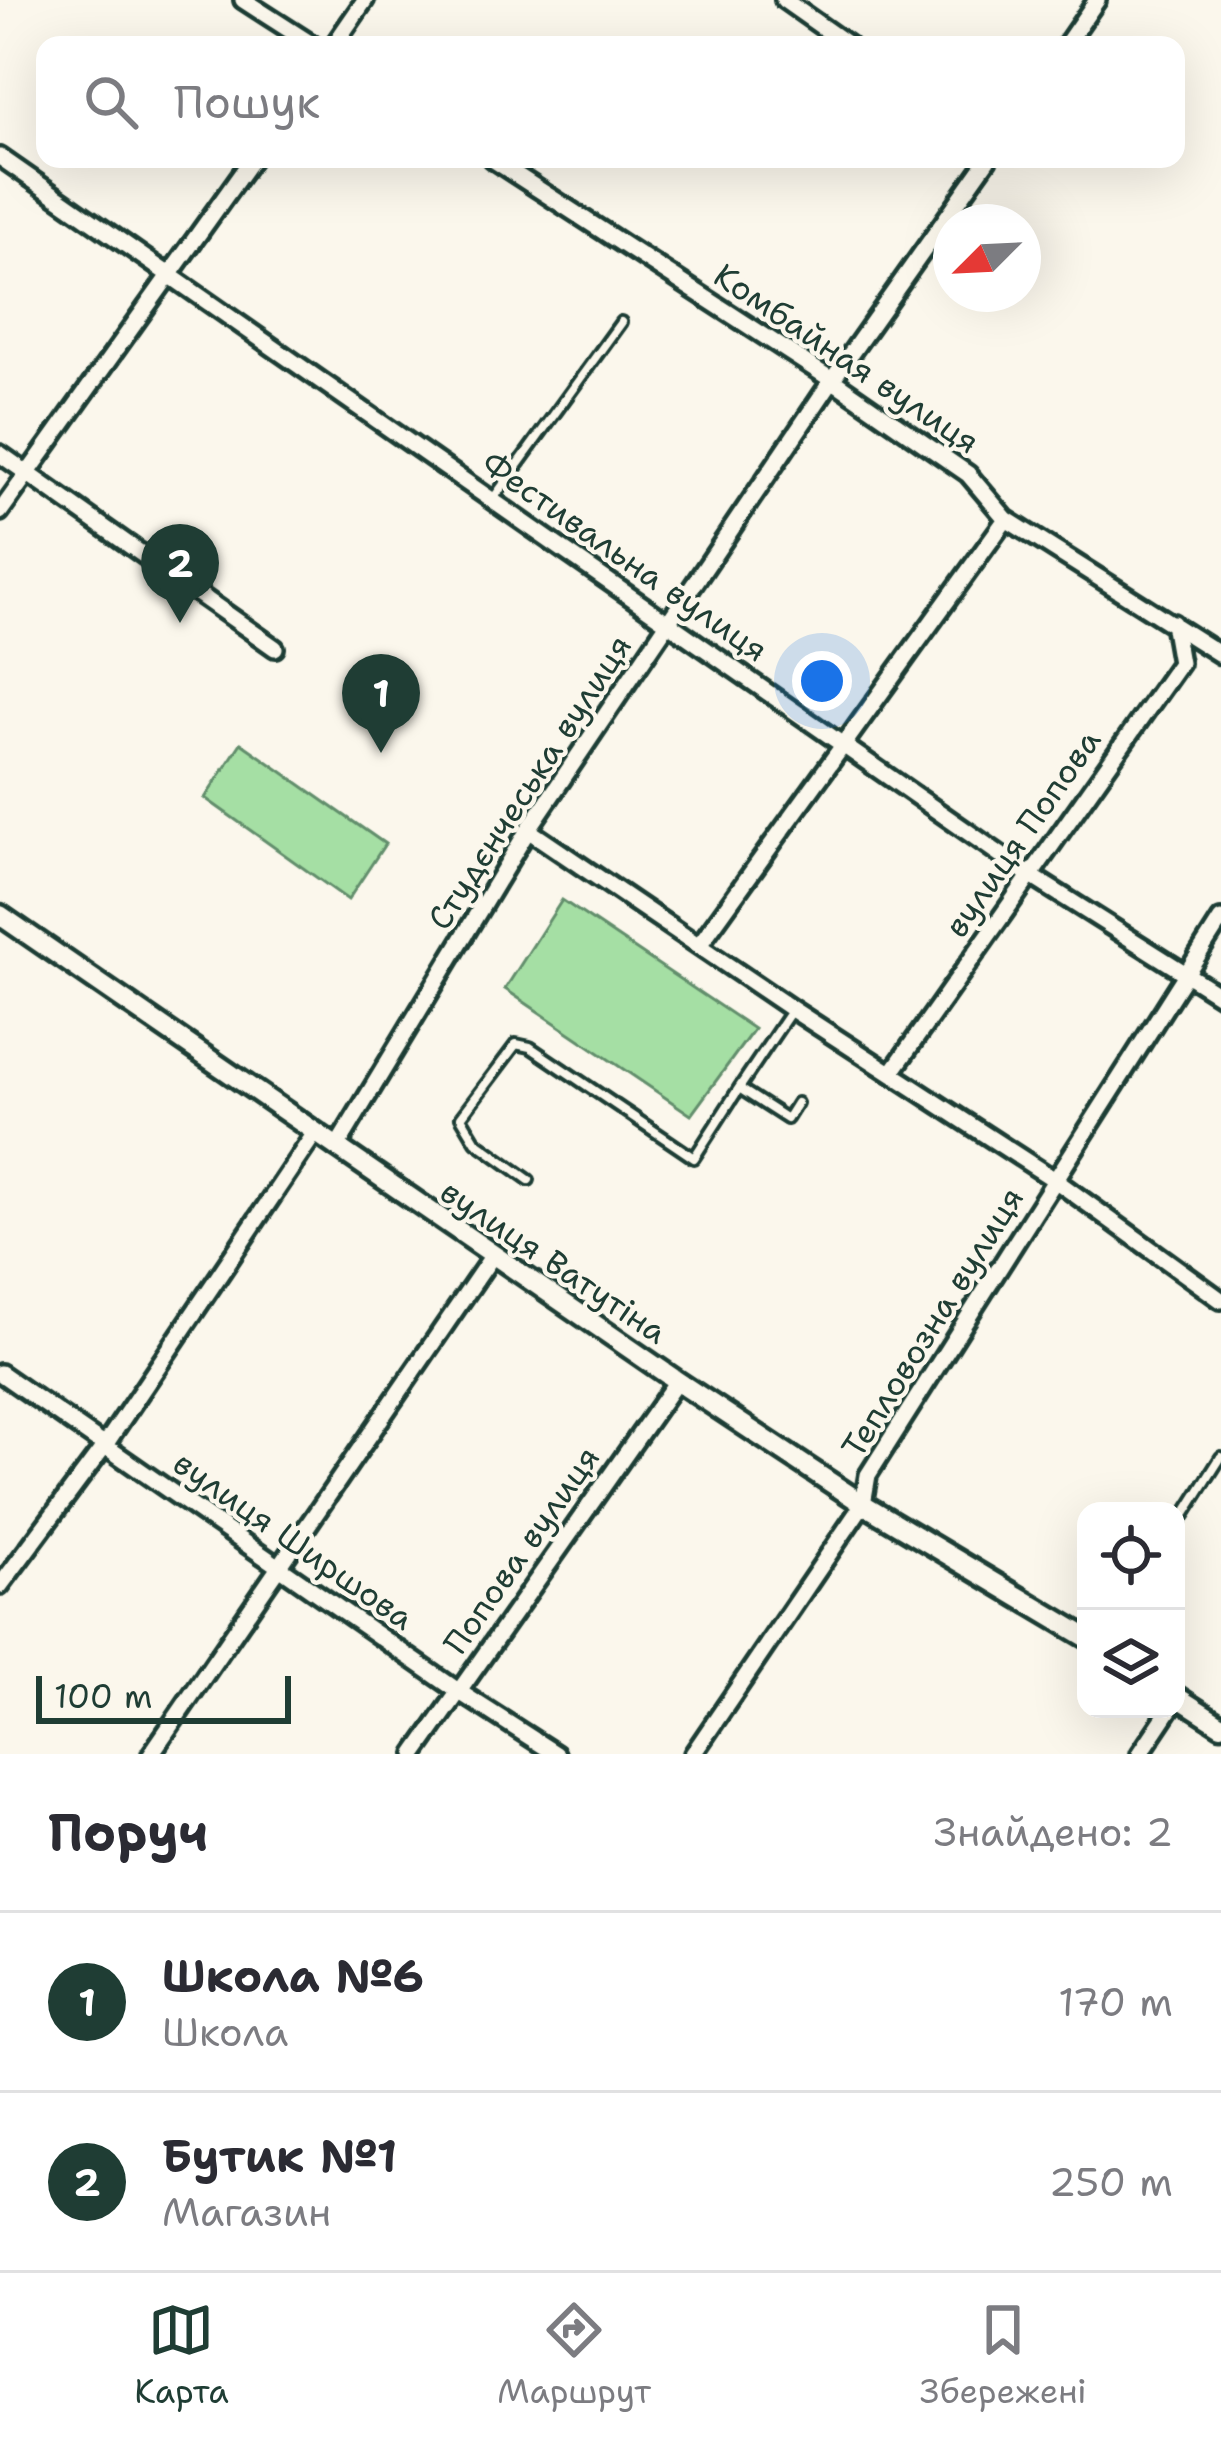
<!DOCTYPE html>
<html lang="uk">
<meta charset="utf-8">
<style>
body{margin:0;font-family:"Shantell Sans",sans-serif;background:#f7f7f7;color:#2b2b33}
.controls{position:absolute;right:36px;bottom:36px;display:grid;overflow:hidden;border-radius:24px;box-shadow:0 12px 48px #0002}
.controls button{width:108px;height:108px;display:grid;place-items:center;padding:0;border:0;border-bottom:3px solid #e1e1e2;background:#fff;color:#2b2b33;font:60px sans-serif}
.compass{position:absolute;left:933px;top:204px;width:108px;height:108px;border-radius:50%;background:#fff;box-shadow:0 12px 48px #0002;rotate:246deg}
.scale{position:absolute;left:36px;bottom:30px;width:255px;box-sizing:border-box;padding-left:12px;border:6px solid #1f3d34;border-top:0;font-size:33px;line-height:42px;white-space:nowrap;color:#1f3d34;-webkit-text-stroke:9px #fbf7ec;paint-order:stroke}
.you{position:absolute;left:822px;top:681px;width:42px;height:42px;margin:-30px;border:9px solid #fff;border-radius:50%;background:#1a73e8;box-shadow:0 0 0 18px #1a73e833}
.badge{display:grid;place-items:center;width:78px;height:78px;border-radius:50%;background:#1f3d34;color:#fff;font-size:39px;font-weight:700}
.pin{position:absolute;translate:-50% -99px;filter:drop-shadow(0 3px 6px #0008)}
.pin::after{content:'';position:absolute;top:63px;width:42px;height:36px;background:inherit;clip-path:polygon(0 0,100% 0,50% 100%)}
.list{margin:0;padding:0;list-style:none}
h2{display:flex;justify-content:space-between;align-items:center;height:156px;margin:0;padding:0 48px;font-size:51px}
h2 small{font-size:39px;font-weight:400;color:#7c7c81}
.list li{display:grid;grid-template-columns:78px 1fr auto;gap:36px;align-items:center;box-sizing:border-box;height:180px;padding:0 48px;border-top:3px solid #e1e1e2}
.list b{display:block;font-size:45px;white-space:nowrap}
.list p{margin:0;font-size:39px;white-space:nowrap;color:#7c7c81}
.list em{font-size:39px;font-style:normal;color:#7c7c81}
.icon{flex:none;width:66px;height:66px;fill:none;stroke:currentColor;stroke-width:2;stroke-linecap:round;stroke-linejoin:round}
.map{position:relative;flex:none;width:1221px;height:1754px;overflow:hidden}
.search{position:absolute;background:#fff;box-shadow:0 12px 48px #0002;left:36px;right:36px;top:36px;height:132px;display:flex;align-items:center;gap:30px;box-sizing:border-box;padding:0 42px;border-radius:24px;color:#7c7c81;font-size:45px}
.sheet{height:516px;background:#fff}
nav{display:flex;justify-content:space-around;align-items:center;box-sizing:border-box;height:168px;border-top:3px solid #e1e1e2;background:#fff;font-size:33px;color:#7c7c81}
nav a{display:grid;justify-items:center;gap:6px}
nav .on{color:#1f3d34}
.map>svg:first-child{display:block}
.green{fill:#a5dfa4;stroke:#628e6c;stroke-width:3}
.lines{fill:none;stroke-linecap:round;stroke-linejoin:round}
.service-casing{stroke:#1f3d34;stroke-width:16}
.minor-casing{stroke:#1f3d34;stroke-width:24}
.tertiary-casing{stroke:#1f3d34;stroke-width:27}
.service{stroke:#fbf7ec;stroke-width:8}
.minor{stroke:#fbf7ec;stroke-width:15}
.tertiary{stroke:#fbf7ec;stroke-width:18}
.labels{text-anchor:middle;stroke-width:9;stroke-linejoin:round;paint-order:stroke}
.street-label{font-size:33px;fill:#1f3d34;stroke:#fbf7ec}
</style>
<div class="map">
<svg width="1221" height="1754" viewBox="0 0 1221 1754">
<rect width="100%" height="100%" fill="#fbf7ec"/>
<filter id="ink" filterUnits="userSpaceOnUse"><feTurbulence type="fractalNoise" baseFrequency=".00833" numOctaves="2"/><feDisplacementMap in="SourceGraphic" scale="24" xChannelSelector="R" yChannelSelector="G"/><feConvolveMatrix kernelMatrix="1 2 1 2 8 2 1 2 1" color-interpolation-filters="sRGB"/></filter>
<g filter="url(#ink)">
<!-- green -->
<path class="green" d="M 241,743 L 385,844 L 348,900 L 205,798 Z
M 562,900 L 754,1029 L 691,1115 L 505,989 Z"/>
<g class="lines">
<!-- service casing -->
<g class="service-casing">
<path id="service" d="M 493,499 L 621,322
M 739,1088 L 791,1011
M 529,1180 L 476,1142 L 461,1117 L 516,1044 L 530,1047 L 694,1158 L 739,1088 L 787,1119 L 797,1103
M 1176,1528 L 1221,1457"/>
</g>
<!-- minor casing -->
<g class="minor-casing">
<path id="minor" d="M 243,0 L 313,45
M 784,0 L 848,45
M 334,45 L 365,0
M 1066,45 L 1097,0
M 0,157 L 1028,874 L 1221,996
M 492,159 L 832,380 L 968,474 L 1006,519 L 1221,655
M 0,454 L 275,648
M 0,512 L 252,159
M 528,830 L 792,1009 L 1055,1180 L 1221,1300
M 700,944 L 1006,519
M 892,1072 L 1180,663 L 1173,623
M 336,1148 L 528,830 L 832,380 L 988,159
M 0,1373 L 458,1691 L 556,1754
M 0,1586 L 105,1445 L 315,1133
M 151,1754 L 493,1255
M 415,1754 L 677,1381
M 693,1754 L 863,1504 L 868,1475 L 1221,919
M 1140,1754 L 1170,1709"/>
</g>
<!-- tertiary casing -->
<g class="tertiary-casing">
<path id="tertiary" d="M 0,915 L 677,1381 L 863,1504 L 1086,1637
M 1176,1696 L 1221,1725"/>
</g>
<!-- service -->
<use href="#service" class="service"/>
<!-- minor -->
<use href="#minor" class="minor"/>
<!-- tertiary -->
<use href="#tertiary" class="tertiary"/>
</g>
</g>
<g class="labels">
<!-- street labels -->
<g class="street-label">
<text transform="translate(847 358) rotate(34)" y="12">Комбайная вулиця</text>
<text transform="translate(625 556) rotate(35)" y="12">Фестивальна вулиця</text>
<text transform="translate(529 782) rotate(-57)" y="12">Студєнчеська вулиця</text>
<text transform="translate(1022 833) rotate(-55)" y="12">вулиця Попова</text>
<text transform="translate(554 1261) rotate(34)" y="12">вулиця Ватутіна</text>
<text transform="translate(932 1322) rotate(-58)" y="12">Тепловозна вулиця</text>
<text transform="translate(294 1540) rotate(35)" y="12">вулиця Ширшова</text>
<text transform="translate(521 1550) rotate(-55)" y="12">Попова вулиця</text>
</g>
</g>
</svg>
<div class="controls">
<button><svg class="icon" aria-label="locate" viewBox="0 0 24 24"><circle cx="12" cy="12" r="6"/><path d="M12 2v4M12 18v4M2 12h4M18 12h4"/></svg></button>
<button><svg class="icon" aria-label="layers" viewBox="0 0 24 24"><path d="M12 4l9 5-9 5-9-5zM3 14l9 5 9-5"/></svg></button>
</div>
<svg class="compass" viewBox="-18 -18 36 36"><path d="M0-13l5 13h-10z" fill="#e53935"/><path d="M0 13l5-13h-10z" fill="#7c7c81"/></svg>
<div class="scale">100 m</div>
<div class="you"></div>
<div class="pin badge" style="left:381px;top:753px">1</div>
<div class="pin badge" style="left:180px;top:623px">2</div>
<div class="search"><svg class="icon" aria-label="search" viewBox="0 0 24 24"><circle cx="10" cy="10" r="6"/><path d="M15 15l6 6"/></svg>Пошук</div>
</div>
<section class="sheet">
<h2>Поруч<small>Знайдено: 2</small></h2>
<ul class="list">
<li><span class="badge">1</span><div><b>Школа №6</b><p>Школа</p></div><em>170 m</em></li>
<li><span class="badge">2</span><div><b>Бутик №1</b><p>Магазин</p></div><em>250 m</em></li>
</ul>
</section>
<nav>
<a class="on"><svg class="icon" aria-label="map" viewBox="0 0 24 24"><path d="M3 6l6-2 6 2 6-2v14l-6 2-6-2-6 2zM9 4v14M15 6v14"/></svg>Карта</a>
<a><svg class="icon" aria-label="directions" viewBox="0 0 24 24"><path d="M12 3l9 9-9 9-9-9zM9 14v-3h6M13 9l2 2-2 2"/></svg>Маршрут</a>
<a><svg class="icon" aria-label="saved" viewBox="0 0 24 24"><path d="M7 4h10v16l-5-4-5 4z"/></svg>Збережені</a>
</nav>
